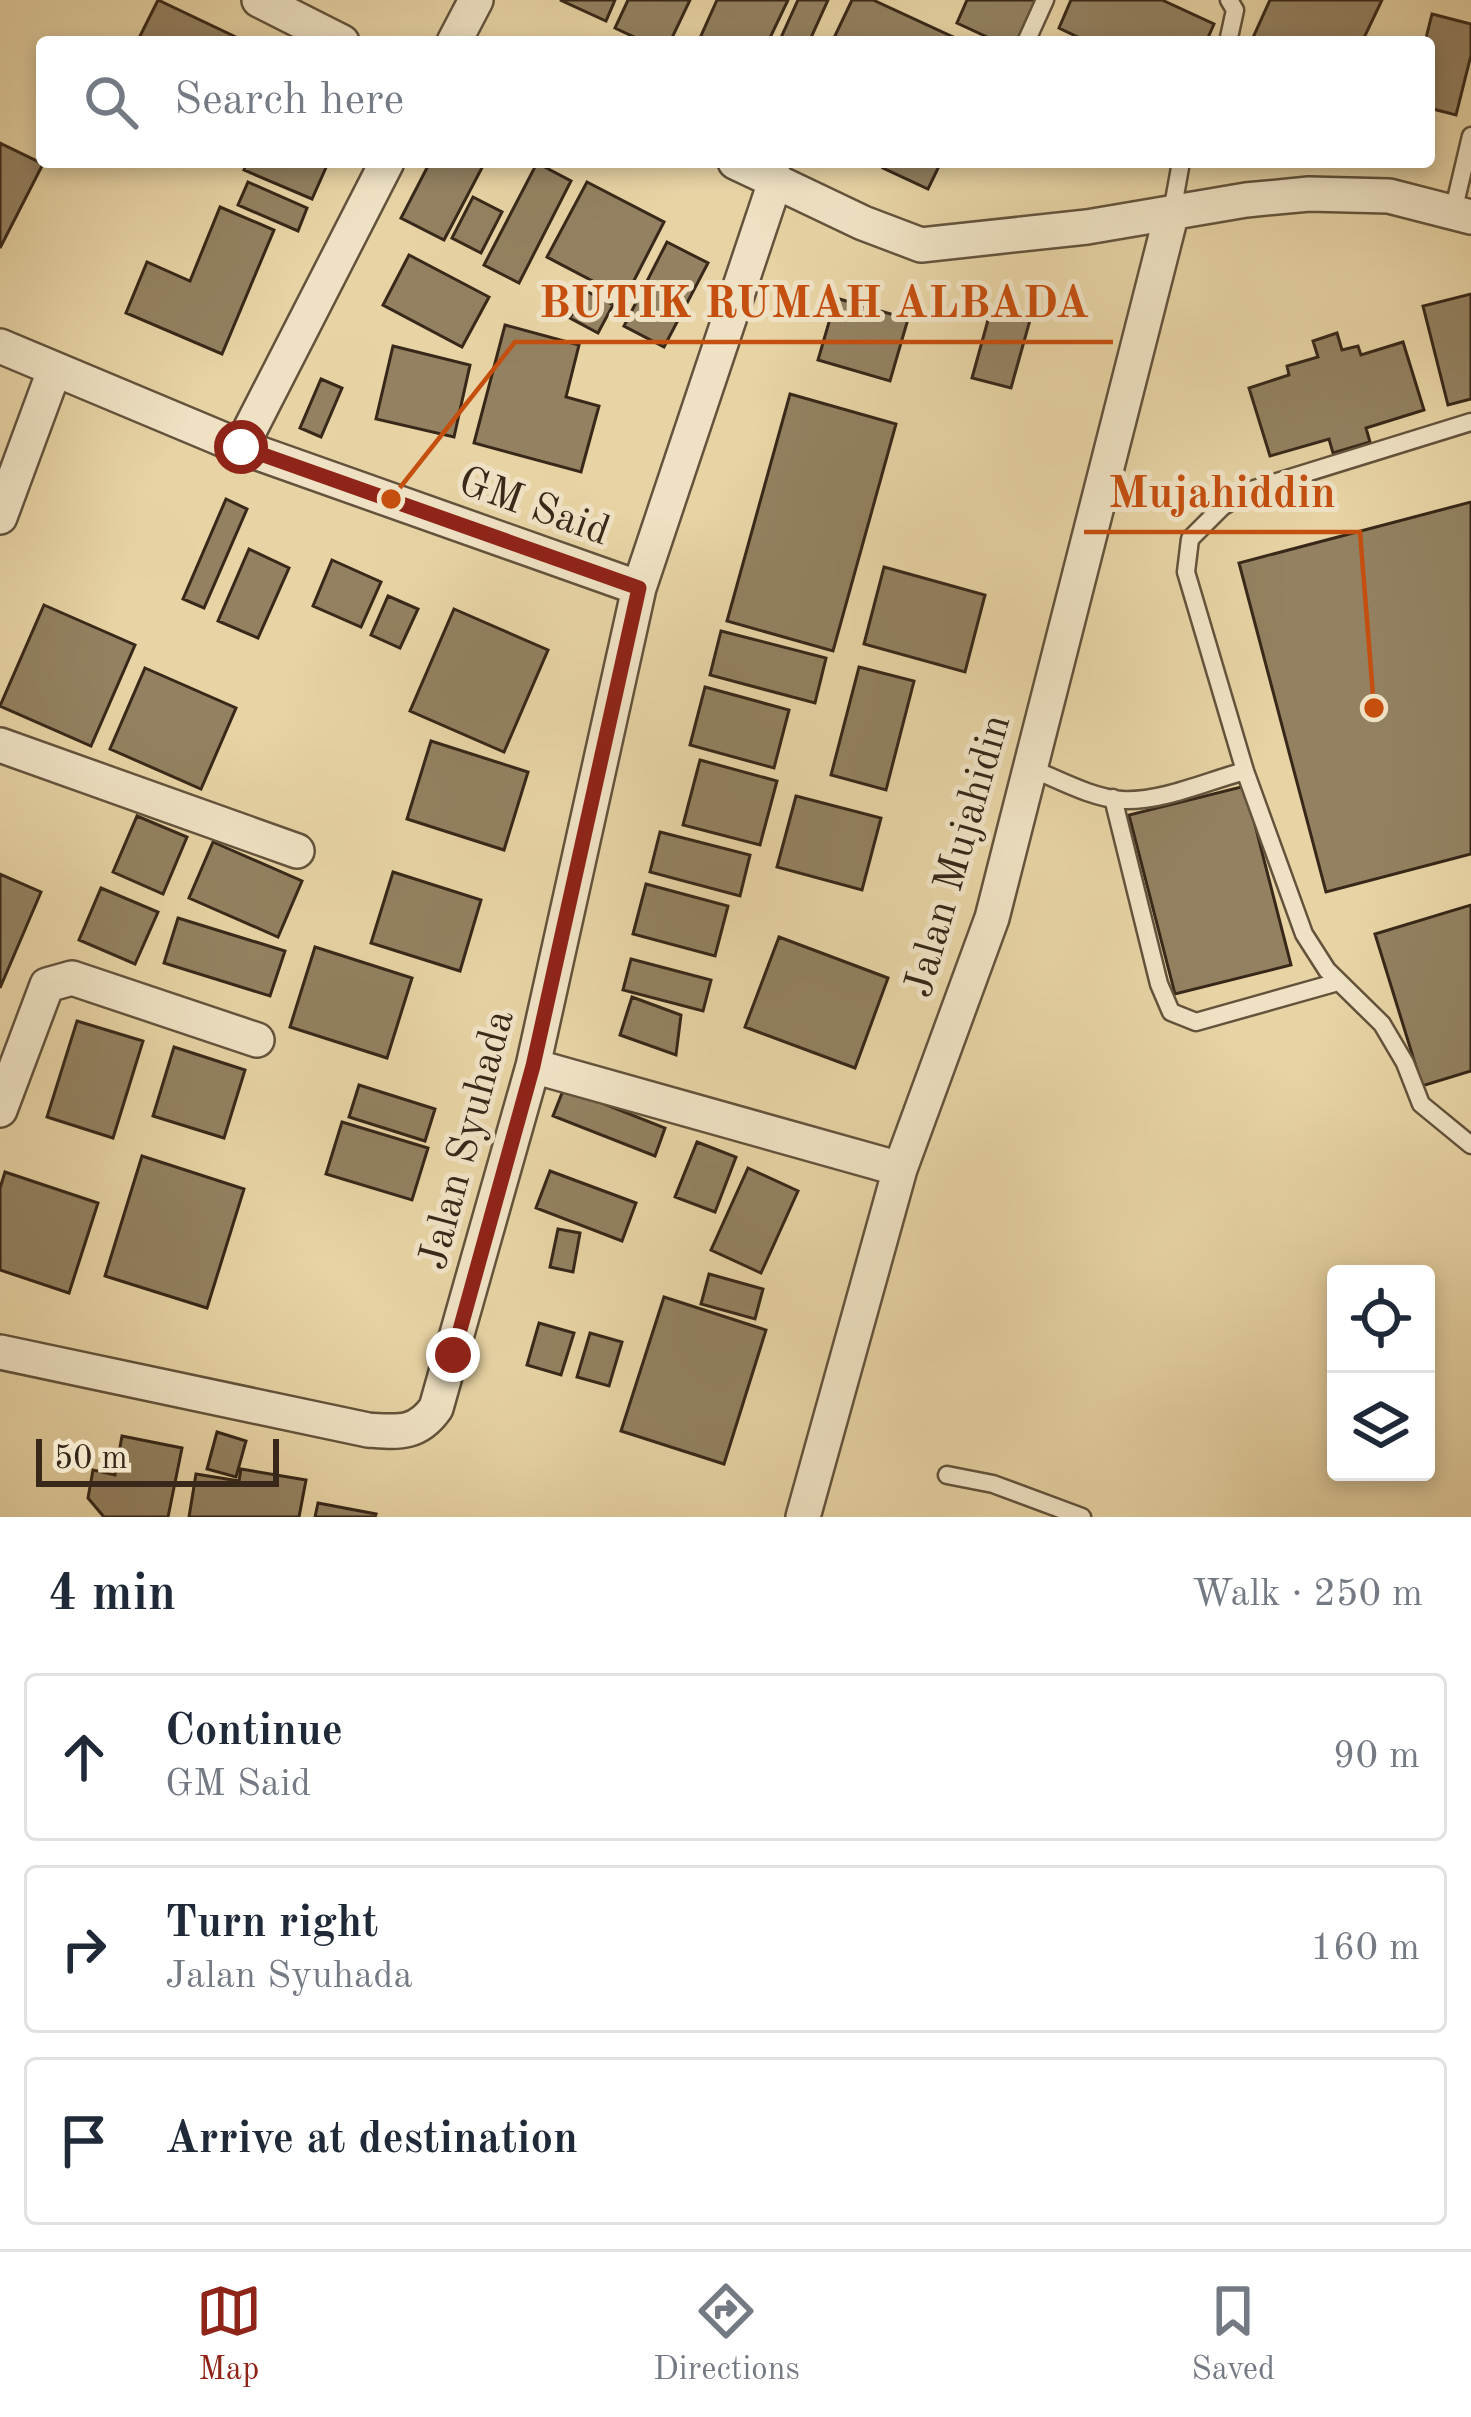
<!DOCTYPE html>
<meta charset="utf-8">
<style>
body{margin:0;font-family:"Old Standard TT",serif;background:#f2f2f3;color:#1f2937}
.controls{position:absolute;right:36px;bottom:36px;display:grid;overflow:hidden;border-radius:12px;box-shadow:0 6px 18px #0003}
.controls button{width:108px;height:108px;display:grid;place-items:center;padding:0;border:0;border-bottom:3px solid #e0e1e3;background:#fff;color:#1f2937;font:60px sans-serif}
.scale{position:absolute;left:36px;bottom:30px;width:243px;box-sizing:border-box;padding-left:12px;border:6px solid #372819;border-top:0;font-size:33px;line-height:42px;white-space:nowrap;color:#372819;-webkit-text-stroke:9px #efe2c4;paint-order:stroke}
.stop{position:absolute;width:36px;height:36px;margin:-27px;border:9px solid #8f2418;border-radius:50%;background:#fff}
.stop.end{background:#8f2418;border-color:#fff;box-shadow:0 3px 12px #0008}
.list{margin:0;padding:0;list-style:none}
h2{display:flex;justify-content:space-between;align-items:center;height:156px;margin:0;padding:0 48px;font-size:51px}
h2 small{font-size:39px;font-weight:400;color:#747a83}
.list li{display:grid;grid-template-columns:78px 1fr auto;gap:36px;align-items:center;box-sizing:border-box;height:168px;margin:0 24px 24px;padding:0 24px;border:3px solid #e0e1e3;border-radius:12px}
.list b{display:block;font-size:45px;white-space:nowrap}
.list p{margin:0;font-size:39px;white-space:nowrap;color:#747a83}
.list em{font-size:39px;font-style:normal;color:#747a83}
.icon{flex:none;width:66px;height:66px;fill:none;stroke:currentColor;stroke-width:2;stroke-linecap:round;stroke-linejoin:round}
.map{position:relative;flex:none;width:1471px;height:1517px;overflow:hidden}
.search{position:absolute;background:#fff;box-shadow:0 6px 18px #0003;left:36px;right:36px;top:36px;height:132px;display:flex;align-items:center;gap:30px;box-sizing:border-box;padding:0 42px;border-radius:12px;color:#747a83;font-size:45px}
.sheet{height:732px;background:#fff}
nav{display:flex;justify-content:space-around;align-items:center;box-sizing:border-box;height:168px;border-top:3px solid #e0e1e3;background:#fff;font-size:33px;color:#747a83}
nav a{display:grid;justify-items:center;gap:6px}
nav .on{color:#8f2418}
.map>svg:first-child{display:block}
.building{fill:#938161;stroke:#372819;stroke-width:3}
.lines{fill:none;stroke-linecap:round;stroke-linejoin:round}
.lane-casing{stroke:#63533c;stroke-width:21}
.street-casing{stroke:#63533c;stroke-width:38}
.lane{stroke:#efe2c4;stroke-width:16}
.street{stroke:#efe2c4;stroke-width:33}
.route{stroke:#8f2418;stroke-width:15}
.labels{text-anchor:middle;stroke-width:10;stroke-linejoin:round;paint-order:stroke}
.street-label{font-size:42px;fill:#372819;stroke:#efe2c4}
.leader{fill:none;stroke:#c54f0f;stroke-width:4.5}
.callout-dot{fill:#c54f0f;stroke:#efe2c4;stroke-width:4.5}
.callout-label{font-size:45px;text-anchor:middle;font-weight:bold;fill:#c54f0f;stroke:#efe2c4;stroke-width:10;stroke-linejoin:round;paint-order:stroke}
</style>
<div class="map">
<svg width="1471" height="1517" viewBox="0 0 1471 1517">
<rect width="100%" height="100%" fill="#e7d3a4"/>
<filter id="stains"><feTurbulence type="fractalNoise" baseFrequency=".00167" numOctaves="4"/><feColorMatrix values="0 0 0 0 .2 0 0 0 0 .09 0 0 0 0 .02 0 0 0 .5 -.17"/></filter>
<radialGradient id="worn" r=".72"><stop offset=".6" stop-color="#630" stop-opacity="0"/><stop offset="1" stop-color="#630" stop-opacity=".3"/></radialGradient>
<!-- building -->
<path class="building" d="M 158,0 L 240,39 L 239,42 L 137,42 Z
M 560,0 L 615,0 L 606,21 Z
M 628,0 L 690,0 L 670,42 L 645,42 L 615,28 Z
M 717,0 L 788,0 L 768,42 L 709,42 L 700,38 Z
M 798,0 L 828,0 L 809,42 L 779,42 Z
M 852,0 L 873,0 L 953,37 L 950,42 L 832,42 Z
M 967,0 L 1040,0 L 1020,42 L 998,42 L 957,23 Z
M 1071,0 L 1162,0 L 1214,24 L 1206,42 L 1088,42 L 1059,28 Z
M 1270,0 L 1382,0 L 1362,42 L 1251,42 Z
M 1432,14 L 1471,24 L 1471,55 L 1456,115 L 1429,108 L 1429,42 L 1425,42 Z
M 0,143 L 43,164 L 0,248 Z
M 247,162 L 326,162 L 328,163 L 312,199 L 244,170 Z
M 430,162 L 485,162 L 444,240 L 401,218 Z
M 886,162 L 941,162 L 928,189 L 883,168 Z
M 537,163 L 571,181 L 519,283 L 484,265 Z
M 248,182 L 307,208 L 298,231 L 238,205 Z
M 587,182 L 664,222 L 625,298 L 547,257 Z
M 473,197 L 502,212 L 481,253 L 452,238 Z
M 220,207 L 274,230 L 222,354 L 126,313 L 147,262 L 190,281 Z
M 667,242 L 708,263 L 664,347 L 624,326 Z
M 409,255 L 489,297 L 462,347 L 383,305 Z
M 584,290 L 613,305 L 598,333 L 570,318 Z
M 1471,294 L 1471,399 L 1448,405 L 1423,306 Z
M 836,298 L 908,319 L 890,381 L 818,360 Z
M 991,309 L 1030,320 L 1011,388 L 972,378 Z
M 505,325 L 579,345 L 566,397 L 599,406 L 581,472 L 474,443 Z
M 1337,333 L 1342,350 L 1358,346 L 1361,355 L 1403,342 L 1424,410 L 1366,428 L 1370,442 L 1333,453 L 1329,439 L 1270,456 L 1249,388 L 1289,375 L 1287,366 L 1318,357 L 1313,341 Z
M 393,346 L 470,365 L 454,437 L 376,419 Z
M 321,379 L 342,388 L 321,437 L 300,428 Z
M 790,394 L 896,424 L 833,651 L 727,621 Z
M 226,499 L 247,509 L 204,608 L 183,599 Z
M 1471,502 L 1471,854 L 1326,892 L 1239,563 Z
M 249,549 L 289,568 L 258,638 L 218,621 Z
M 332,560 L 381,582 L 361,627 L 313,606 Z
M 884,567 L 985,595 L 965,672 L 864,644 Z
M 388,596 L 418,609 L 400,648 L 371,635 Z
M 44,605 L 135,645 L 91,746 L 0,706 Z
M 454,609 L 548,650 L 504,752 L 410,711 Z
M 721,631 L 826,658 L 815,703 L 710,675 Z
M 859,667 L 914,681 L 886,790 L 831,775 Z
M 145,668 L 236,708 L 201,789 L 110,749 Z
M 705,687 L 789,710 L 774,768 L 690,745 Z
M 431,741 L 528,772 L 504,850 L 407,819 Z
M 700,760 L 777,781 L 760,845 L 683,825 Z
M 1245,786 L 1291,965 L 1175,994 L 1129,815 Z
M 796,796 L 881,818 L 862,890 L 777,867 Z
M 137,816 L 187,837 L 163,894 L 113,872 Z
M 660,832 L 750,855 L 740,896 L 650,872 Z
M 213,842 L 302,881 L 278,937 L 189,898 Z
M 393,872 L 481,900 L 460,971 L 371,943 Z
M 0,874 L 41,892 L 0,988 Z
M 646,884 L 728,906 L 715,956 L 633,934 Z
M 101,888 L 158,912 L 135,964 L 79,940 Z
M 1471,905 L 1471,1071 L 1422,1086 L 1375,934 Z
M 178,918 L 285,951 L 270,996 L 164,963 Z
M 779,937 L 888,978 L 855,1068 L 745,1027 Z
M 315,947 L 412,978 L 387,1058 L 290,1027 Z
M 631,959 L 711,980 L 703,1011 L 623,990 Z
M 632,997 L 681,1015 L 676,1055 L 620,1035 Z
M 77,1021 L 143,1041 L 113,1138 L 47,1117 Z
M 174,1047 L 245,1070 L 224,1138 L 153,1116 Z
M 359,1085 L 435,1109 L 425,1141 L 349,1117 Z
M 564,1088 L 665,1128 L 655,1156 L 553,1116 Z
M 342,1122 L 428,1148 L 412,1200 L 326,1174 Z
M 697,1142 L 736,1157 L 715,1212 L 675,1197 Z
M 142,1156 L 244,1189 L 207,1308 L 105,1276 Z
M 748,1168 L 798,1191 L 761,1273 L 711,1250 Z
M 550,1171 L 636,1203 L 622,1241 L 536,1208 Z
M 5,1172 L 98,1203 L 69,1293 L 0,1270 L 0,1188 Z
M 558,1229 L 580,1233 L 573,1272 L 550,1267 Z
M 709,1274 L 763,1289 L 755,1319 L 701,1304 Z
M 664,1297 L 766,1330 L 724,1464 L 621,1431 Z
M 539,1323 L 574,1333 L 561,1375 L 527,1365 Z
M 590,1333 L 622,1342 L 609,1386 L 577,1377 Z
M 217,1432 L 246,1441 L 236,1477 L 207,1469 Z
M 122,1436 L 182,1448 L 168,1517 L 104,1517 L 88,1498 L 93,1470 L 115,1475 Z
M 241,1469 L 306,1480 L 299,1517 L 189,1517 L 196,1474 L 239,1481 Z
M 318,1503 L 376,1514 L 375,1517 L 315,1517 Z"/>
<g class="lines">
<!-- lane casing -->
<g class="lane-casing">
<path id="lane" d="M 1026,42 L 1045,0
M 1228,42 L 1235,10 L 1229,0
M 1172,212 L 1181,162
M 1453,212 L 1471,136
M 1471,422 L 1248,491 L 1222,507 L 1190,539 L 1186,572 L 1245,771 L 1304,934 L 1327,970 L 1382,1024 L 1405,1063 L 1421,1104 L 1471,1145
M 1030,768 C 1058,779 1091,798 1122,800 C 1162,802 1207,781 1245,771
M 1113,798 L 1159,984 L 1171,1012 L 1196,1022 L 1338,982
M 947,1475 L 993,1484 L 1082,1517"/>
</g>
<!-- street casing -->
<g class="street-casing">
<path id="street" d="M 259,0 L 342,42
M 454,42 L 476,0
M 735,162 L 863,223 L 921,245 L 1087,227 L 1246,200 L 1309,194 L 1389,196 L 1471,217
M 0,346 L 241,447 L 639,588
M 241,447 L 387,162
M 0,517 L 54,371
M 0,745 L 297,851
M 533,1066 L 900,1169
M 0,1110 L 47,985 L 72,978 L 257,1040
M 0,1352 L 368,1430 C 398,1432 417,1435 436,1408 L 533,1066 L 639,588 L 776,179
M 803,1517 L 900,1169 L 992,918 L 1172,212"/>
</g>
<!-- lane -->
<use href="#lane" class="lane"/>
<!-- street -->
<use href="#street" class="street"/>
</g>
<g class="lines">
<!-- route -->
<path class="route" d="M 241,447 L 639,588 L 533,1066 L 453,1355"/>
</g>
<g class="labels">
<!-- street labels -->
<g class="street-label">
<text transform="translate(535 504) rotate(20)" y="15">GM Said</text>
<text transform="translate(955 855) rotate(-74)" y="15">Jalan Mujahidin</text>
<text transform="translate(464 1139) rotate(-75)" y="15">Jalan Syuhada</text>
</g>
</g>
<!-- callouts -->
<path class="leader" d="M391 499L515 342H1113M1374 708L1360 532H1084"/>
<g class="callout-dot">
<circle cx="391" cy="499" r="12"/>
<circle cx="1374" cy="708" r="12"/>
</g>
<g class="callout-label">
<text x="814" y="317">BUTIK RUMAH ALBADA</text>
<text x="1222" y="507">Mujahiddin</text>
</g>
<rect width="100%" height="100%" filter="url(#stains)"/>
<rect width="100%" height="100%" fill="url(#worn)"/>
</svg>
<div class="controls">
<button><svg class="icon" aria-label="locate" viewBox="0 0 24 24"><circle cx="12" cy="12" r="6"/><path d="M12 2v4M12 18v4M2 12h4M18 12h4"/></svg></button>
<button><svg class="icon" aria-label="layers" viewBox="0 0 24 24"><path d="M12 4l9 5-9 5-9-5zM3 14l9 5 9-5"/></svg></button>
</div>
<div class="scale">50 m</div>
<div class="stop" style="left:241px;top:447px"></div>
<div class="stop end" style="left:453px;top:1355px"></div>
<div class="search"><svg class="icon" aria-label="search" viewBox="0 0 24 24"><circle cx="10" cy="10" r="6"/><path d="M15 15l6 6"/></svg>Search here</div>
</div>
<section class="sheet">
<h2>4 min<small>Walk · 250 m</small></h2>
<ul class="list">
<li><svg class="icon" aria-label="ahead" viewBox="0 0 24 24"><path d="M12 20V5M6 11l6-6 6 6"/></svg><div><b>Continue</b><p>GM Said</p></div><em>90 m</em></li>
<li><svg class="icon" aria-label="right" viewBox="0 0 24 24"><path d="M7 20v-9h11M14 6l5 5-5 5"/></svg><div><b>Turn right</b><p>Jalan Syuhada</p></div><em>160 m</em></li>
<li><svg class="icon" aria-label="arrive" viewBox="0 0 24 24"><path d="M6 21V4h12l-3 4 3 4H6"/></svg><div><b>Arrive at destination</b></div></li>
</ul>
</section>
<nav>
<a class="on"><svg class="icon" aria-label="map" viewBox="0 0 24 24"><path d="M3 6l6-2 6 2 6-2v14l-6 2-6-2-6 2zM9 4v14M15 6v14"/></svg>Map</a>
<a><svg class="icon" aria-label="directions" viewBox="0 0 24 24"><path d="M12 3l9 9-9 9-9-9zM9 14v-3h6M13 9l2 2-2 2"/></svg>Directions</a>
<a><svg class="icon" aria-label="saved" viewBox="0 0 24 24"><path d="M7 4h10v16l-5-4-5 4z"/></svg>Saved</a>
</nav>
